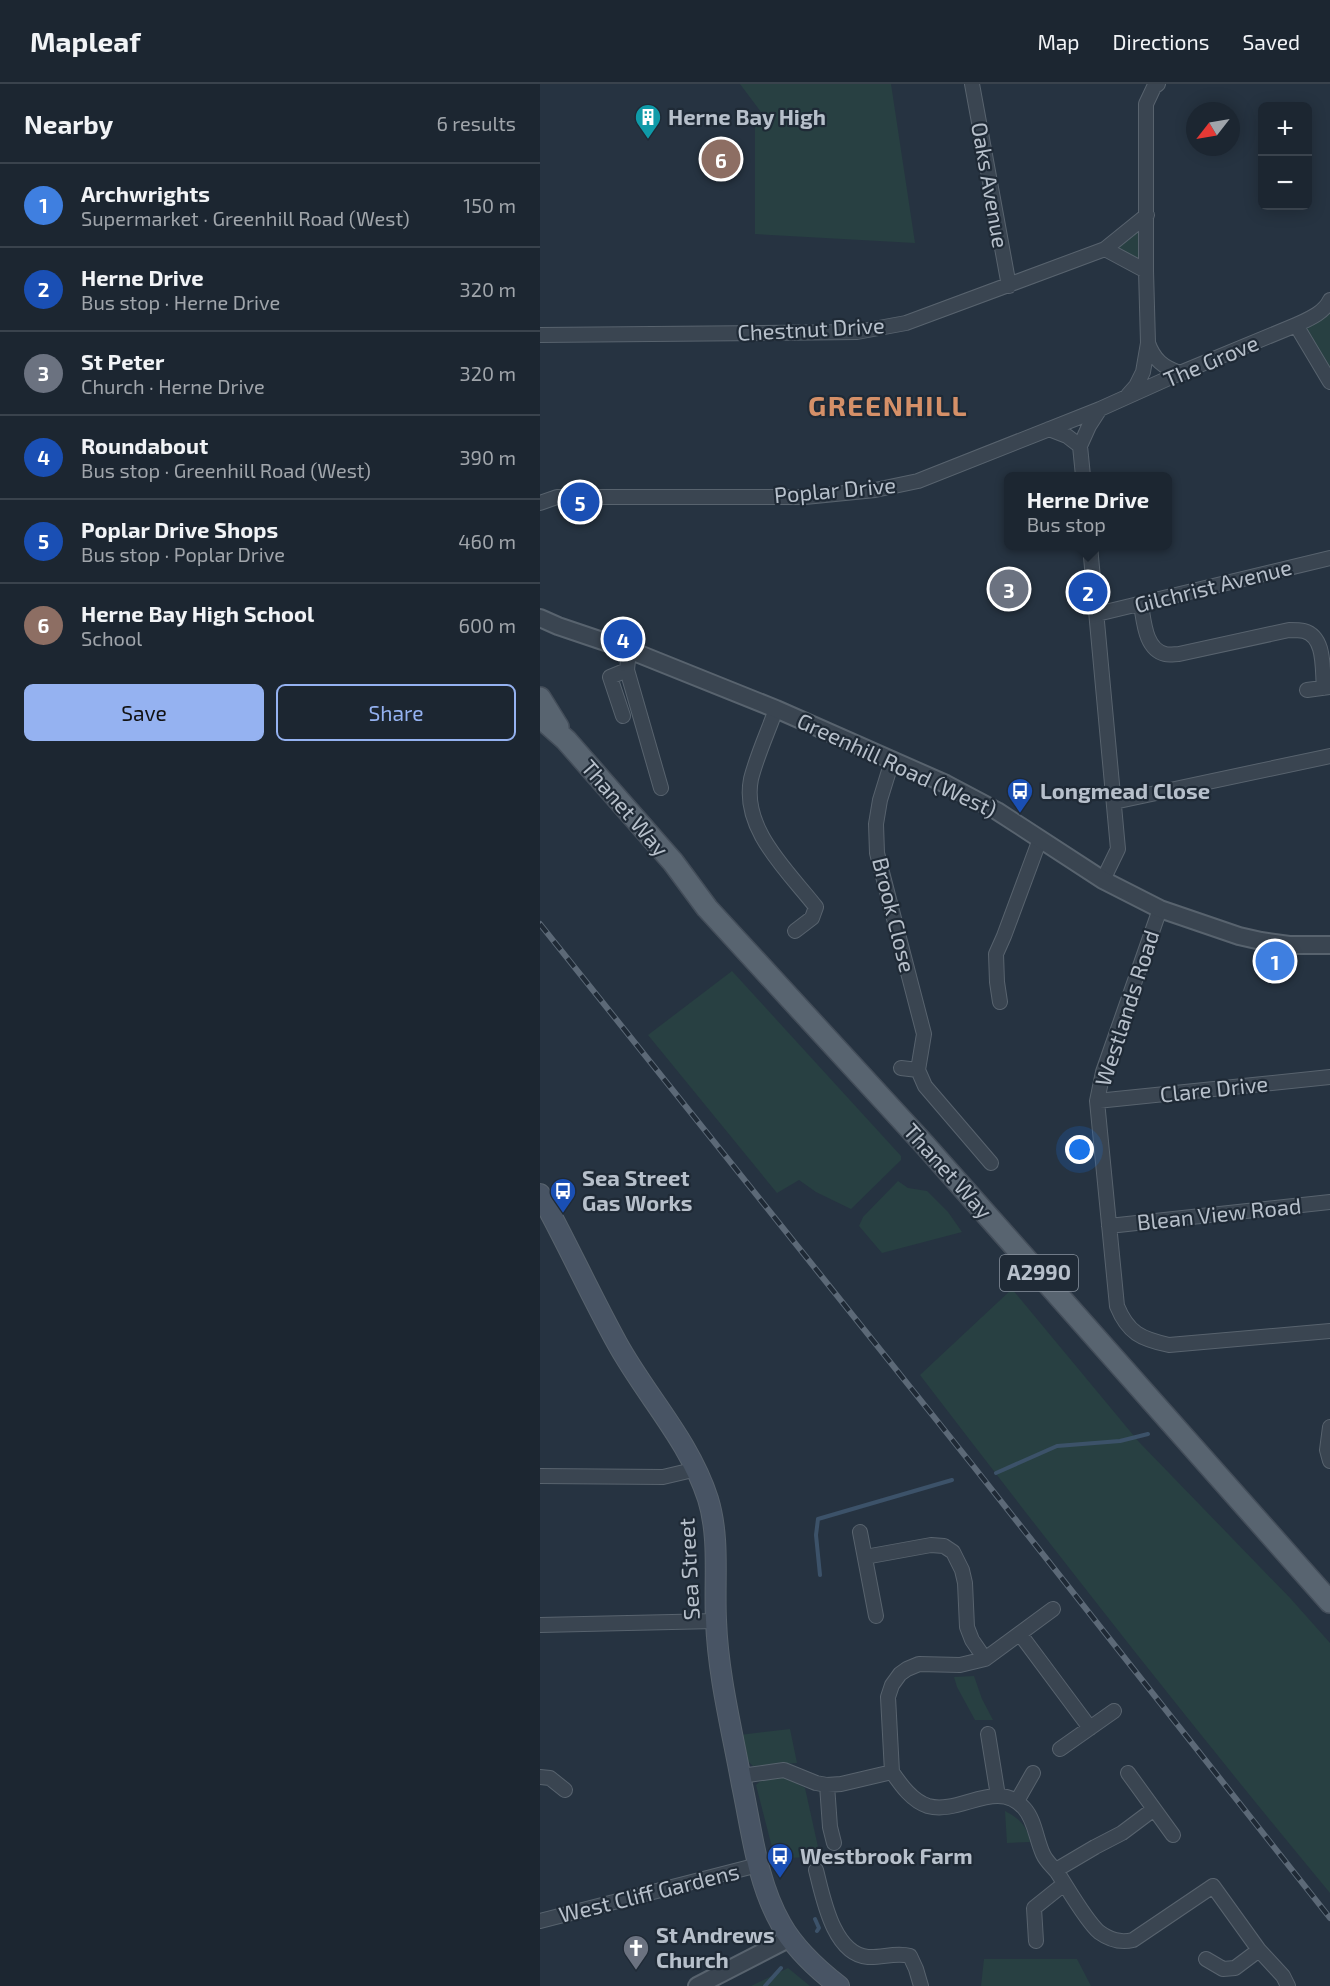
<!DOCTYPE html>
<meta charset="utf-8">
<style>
body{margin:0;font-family:"Exo 2",sans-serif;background:#29323d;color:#f1f3f6}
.controls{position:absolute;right:18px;top:18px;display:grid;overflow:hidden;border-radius:9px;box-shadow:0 3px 15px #0003}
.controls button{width:54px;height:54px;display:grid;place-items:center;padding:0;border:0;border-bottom:2px solid #3a434d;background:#1c2631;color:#f1f3f6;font:30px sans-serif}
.compass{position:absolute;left:646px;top:18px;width:54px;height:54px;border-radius:50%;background:#1c2631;box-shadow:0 3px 15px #0003;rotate:239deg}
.you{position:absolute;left:540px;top:1066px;width:21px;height:21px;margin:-15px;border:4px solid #fff;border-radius:50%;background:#1a73e8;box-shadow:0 0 0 9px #1a73e833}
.badge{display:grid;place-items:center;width:39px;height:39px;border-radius:50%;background:#95b2f1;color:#fff;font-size:20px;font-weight:700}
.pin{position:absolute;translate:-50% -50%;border:3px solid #fff;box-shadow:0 2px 6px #0006}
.popup{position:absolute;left:464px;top:388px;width:168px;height:78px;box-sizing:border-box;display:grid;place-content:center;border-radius:9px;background:#1c2631;filter:drop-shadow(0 2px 4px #0005);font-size:20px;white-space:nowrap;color:#a0a5ab}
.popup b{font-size:22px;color:#f1f3f6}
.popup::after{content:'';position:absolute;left:50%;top:100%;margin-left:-12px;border:12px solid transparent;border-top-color:#1c2631}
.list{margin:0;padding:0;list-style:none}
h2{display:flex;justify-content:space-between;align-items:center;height:78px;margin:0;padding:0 24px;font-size:26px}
h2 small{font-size:20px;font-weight:400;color:#a0a5ab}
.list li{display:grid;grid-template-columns:39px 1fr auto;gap:18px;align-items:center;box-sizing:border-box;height:84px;padding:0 24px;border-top:2px solid #3a434d}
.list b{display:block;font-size:22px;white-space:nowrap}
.list p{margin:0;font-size:20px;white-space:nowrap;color:#a0a5ab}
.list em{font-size:20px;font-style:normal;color:#a0a5ab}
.actions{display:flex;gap:12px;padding:18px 24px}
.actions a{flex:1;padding:14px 0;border:2px solid #95b2f1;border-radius:9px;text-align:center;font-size:21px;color:#95b2f1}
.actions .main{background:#95b2f1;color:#111}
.map{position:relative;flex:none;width:790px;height:1902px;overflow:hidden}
header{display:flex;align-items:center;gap:36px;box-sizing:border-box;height:84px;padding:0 30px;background:#1c2631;border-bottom:2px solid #3a434d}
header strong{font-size:28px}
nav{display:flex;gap:33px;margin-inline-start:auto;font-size:21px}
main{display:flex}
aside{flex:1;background:#1c2631}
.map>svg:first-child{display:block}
.green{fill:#284042}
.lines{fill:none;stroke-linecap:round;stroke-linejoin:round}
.stream{stroke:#3c5269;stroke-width:4}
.minor-casing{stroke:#58636e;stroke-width:16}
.tertiary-casing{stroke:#58636e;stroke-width:20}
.secondary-casing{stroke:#58636e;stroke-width:22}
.primary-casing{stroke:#444e5a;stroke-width:24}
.minor{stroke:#3a4551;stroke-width:14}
.tertiary{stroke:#3a4551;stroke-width:16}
.secondary{stroke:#485464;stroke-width:20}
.primary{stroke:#586470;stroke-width:21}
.rail-casing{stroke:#5c6977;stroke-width:6}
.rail{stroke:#1f2a36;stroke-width:4;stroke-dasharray:11;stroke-linecap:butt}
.labels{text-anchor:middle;stroke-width:4.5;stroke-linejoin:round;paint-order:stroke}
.shield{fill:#1f2a36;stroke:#89939e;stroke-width:1.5}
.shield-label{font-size:21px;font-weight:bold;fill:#b7c0cb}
.poi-label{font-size:22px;font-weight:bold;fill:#b7c0cb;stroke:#1f2a36;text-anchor:start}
.street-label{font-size:22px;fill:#b7c0cb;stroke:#1f2a36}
.district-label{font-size:28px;font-weight:bold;letter-spacing:1.5px;fill:#d59068;stroke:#1f2a36}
</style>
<header>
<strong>Mapleaf</strong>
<nav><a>Map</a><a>Directions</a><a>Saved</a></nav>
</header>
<main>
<aside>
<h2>Nearby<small>6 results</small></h2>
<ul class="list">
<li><span class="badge" style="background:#3f7fe0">1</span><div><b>Archwrights</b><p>Supermarket · Greenhill Road (West)</p></div><em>150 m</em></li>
<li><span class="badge" style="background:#1a4fb4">2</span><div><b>Herne Drive</b><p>Bus stop · Herne Drive</p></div><em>320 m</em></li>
<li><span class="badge" style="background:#6b7280">3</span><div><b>St Peter</b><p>Church · Herne Drive</p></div><em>320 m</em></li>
<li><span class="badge" style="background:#1a4fb4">4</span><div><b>Roundabout</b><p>Bus stop · Greenhill Road (West)</p></div><em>390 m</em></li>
<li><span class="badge" style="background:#1a4fb4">5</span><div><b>Poplar Drive Shops</b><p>Bus stop · Poplar Drive</p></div><em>460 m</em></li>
<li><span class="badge" style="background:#8d6e63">6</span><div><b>Herne Bay High School</b><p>School</p></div><em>600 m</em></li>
</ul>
<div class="actions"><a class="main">Save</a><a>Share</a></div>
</aside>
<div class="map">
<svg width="790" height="1902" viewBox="0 0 790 1902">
<rect width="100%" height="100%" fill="#263341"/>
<!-- green -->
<path class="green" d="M 200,0 L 351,0 L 375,159 L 215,150 L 215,43 L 221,28 Z
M 607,131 L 606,187 L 565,165 Z
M 790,227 L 790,298 L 756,241 Z
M 192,887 L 361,1072 L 361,1076 L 311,1125 L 276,1108 L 259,1096 L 237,1109 L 108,951 Z
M 358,1097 L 368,1104 L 387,1107 L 408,1128 L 422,1148 L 342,1169 L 319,1142 L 323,1133 Z
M 472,1205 L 599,1358 L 751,1515 L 790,1559 L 790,1809 C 649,1639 514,1466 380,1291 Z
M 434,1592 L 442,1615 L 453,1636 L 435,1636 L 417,1603 L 414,1593 Z
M 250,1645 L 257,1679 L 213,1682 L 207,1676 L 200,1651 Z
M 244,1693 L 265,1704 L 280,1772 L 235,1775 L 216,1701 L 224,1694 Z
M 465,1727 C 479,1734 488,1743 490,1758 L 467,1759 Z
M 444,1875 L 537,1875 L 551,1902 L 441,1902 Z
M 248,1884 L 270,1902 L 211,1902 Z"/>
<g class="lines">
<!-- stream -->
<path class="stream" d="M 456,1389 L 517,1362 L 580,1357 L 608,1350
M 280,1491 L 276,1451 L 278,1435 L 412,1396
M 275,1835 L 279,1844 L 277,1847
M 225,1902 L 241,1884"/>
<!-- minor casing -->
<g class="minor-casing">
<path id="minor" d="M 432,0 L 469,202
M 565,165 L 606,187
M 756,241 L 790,298
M 0,251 L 317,248 L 366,239 L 565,165 L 607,131
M 608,259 C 614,276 623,283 640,289
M 588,311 L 596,302 L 603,288 L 608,259 L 606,187 L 606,20 L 614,3 L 618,0
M 509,345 L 527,352 L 540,362
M 543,392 L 540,362 L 549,342 L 560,325
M 0,419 L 17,413 L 265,413 L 335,406 L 378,397 L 560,325 L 640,289 L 756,241 C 769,235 784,229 790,216
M 550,462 L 578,765 L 563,796
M 601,521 C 604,537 605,565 625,570 C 629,571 635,570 639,570 L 749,546 C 754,546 760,546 764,547 C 786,553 782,586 784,604
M 557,530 L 790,474
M 87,586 L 121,704
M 767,606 L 790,603
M 236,625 C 228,648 217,671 211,695 C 201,745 248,787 276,823 L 272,834 L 255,847
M 83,632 L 70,593 L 87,586 L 89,566
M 352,677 L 340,716 L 336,740 L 337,769 L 384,950 L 378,986 L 385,1002 L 451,1079
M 574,718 L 790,672
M 620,825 L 563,988 L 557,1017 L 577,1222 C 588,1249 601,1255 629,1261 L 790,1247
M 460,918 L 457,898 L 456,870 L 464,852 L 500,755
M 361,984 L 378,986
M 557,1017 L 790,993
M 569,1142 L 790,1118
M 790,1343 L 787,1366 L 790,1377
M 0,1392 L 123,1393 L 157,1385
M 320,1448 L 336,1532
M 325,1473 L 391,1461 L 404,1462 L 413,1468 L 422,1486 L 425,1499 L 427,1543 L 432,1556 L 445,1575
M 0,1541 L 176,1537
M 480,1550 L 550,1644
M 448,1650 L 458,1712
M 520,1665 L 574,1627
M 352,1688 C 361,1701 372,1717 388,1722 C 420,1731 457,1694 484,1724 C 495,1736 496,1755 503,1770 C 506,1777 512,1782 517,1788 C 527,1803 546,1837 559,1848 C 570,1856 580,1859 593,1856 L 673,1802 L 719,1866 L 743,1892 L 748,1902
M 352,1688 L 348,1613 L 352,1601 L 360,1590 L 367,1585 L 379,1580 L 420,1581 L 445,1575 L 513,1525
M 588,1689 L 633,1751
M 201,1692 L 244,1686 L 276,1699 L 287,1701 L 301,1700 L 352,1688
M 0,1693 L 10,1694 L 25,1706
M 287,1701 L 290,1743 L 294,1759
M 477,1717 L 493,1689
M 276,1786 C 283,1813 293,1870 328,1873 C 342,1874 356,1868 370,1872 L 376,1885 L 381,1902
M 516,1786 L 555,1763 L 582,1749 L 614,1725
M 0,1837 L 218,1781
M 496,1857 L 494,1824 L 524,1800
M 666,1875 L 683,1885 L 695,1884 L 719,1866"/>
</g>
<!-- tertiary casing -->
<g class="tertiary-casing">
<path id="tertiary" d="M 0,534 L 18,542 L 89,566 L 236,625 L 406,700 L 457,727 L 563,796 L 620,825 L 699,852 L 721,857 L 749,861 L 790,861
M 157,1902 L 250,1854"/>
</g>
<!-- secondary casing -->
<g class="secondary-casing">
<path id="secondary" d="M 0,1110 C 27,1159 50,1210 77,1259 C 106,1312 149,1356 168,1415 C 180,1454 174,1496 176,1536 C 178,1592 192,1646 202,1701 C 212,1748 217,1798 241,1840 C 255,1865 277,1885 299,1902"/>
</g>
<!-- primary casing -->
<g class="primary-casing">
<path id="primary" d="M 0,614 L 18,643
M 0,633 L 26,656 L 133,778 L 167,824 L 384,1060 L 790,1518"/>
</g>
<!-- minor -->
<use href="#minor" class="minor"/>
<!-- tertiary -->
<use href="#tertiary" class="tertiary"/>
<!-- secondary -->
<use href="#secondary" class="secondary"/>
<!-- primary -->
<use href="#primary" class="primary"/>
<!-- rail casing -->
<g class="rail-casing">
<path id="rail" d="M 0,840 L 434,1383 L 790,1834"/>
</g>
<!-- rail -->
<use href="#rail" class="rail"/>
</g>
<!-- icons -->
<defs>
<g id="building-pin" transform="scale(1.35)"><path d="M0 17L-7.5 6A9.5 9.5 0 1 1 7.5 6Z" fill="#0f9aa8" stroke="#1f2a36"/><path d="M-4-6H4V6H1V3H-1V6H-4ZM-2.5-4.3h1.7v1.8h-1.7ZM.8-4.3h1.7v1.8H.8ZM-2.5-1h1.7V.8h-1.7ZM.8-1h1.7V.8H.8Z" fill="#fff"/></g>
<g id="bus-pin" transform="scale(1.35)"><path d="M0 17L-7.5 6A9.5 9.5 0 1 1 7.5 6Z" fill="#1a4fb4" stroke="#1f2a36"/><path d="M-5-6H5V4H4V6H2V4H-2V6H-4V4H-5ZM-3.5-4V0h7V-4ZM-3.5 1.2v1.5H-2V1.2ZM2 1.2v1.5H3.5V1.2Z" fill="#fff"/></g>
<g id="church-pin" transform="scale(1.35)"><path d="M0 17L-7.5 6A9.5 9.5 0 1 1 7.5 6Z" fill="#6b7280" stroke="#1f2a36"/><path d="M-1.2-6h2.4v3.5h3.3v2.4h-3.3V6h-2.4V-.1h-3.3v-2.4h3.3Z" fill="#fff"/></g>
</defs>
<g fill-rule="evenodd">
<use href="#building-pin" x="108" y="33"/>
<use href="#bus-pin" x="480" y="707"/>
<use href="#bus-pin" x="23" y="1107"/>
<use href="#bus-pin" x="240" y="1772"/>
<use href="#church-pin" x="96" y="1864"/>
</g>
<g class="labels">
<!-- shield labels -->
<rect class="shield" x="460" y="1171" width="78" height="36" rx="4.5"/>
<g class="shield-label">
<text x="499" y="1196">A2990</text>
</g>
<!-- poi labels -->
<g class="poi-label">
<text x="128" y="41">Herne Bay High</text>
<text x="500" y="715">Longmead Close</text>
<text x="42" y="1102">Sea Street<tspan x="42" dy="25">Gas Works</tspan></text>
<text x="260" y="1780">Westbrook Farm</text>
<text x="116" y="1859">St Andrews<tspan x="116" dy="25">Church</tspan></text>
</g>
<!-- street labels -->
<g class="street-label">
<text transform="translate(450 101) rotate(80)" y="8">Oaks Avenue</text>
<text transform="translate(271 245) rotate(-3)" y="8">Chestnut Drive</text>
<text transform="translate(671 277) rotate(-23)" y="8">The Grove</text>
<text transform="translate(295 406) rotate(-5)" y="8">Poplar Drive</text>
<text transform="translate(673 502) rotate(-14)" y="8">Gilchrist Avenue</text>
<text transform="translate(357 681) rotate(25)" y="8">Greenhill Road (West)</text>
<text transform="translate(85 724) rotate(49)" y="8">Thanet Way</text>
<text transform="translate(354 831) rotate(76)" y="8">Brook Close</text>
<text transform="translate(587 924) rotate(-72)" y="8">Westlands Road</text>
<text transform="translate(674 1005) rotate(-6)" y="8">Clare Drive</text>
<text transform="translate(408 1087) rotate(48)" y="8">Thanet Way</text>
<text transform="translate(679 1130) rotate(-6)" y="8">Blean View Road</text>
<text transform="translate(149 1485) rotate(-93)" y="8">Sea Street</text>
<text transform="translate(109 1809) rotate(-14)" y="8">West Cliff Gardens</text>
</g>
<!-- district labels -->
<g class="district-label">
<text x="348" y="332">GREENHILL</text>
</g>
</g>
</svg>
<div class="controls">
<button>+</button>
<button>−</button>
</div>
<svg class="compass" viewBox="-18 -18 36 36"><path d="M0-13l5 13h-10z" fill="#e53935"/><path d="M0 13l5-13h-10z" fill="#a0a5ab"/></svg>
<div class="you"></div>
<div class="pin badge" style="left:735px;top:877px;background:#3f7fe0">1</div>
<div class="pin badge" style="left:548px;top:508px;background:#1a4fb4">2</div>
<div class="popup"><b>Herne Drive</b>Bus stop</div>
<div class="pin badge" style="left:469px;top:505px;background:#6b7280">3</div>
<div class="pin badge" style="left:83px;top:555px;background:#1a4fb4">4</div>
<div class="pin badge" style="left:40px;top:418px;background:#1a4fb4">5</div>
<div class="pin badge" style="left:181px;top:75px;background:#8d6e63">6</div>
</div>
</main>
